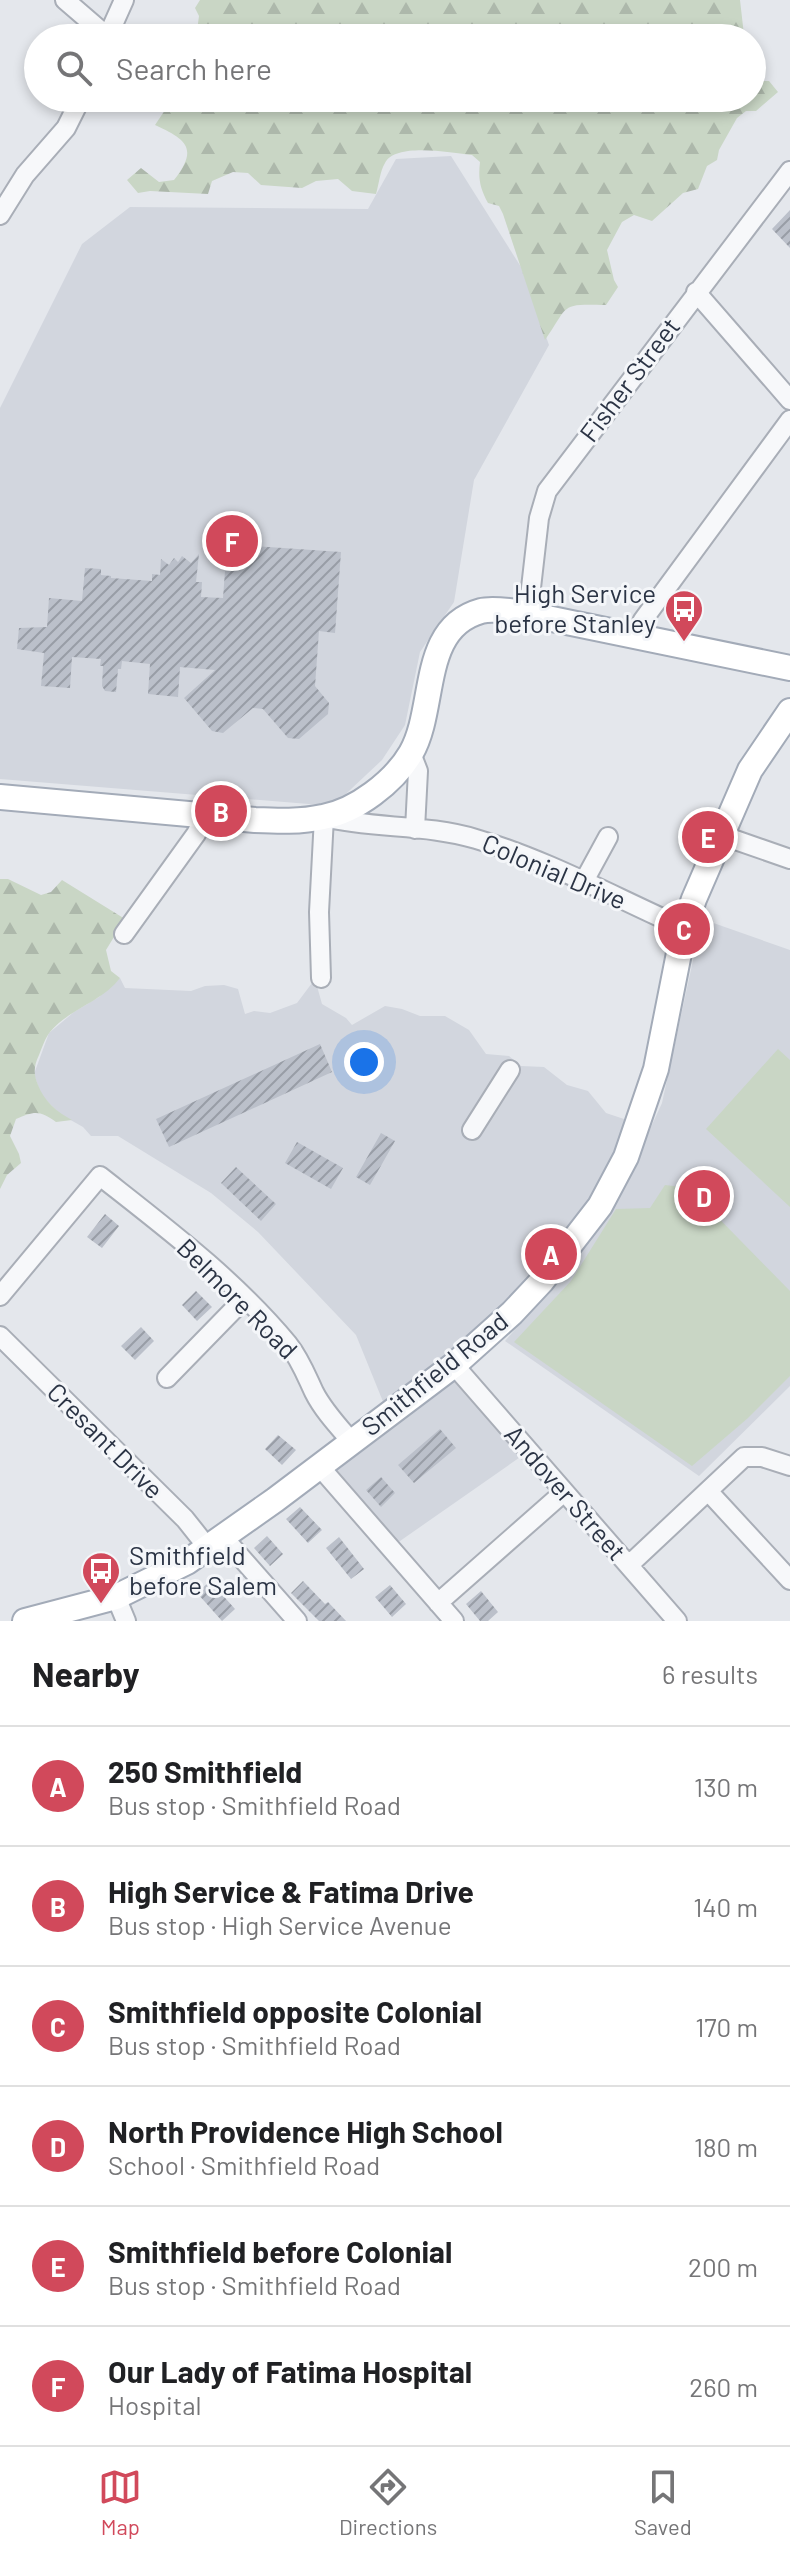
<!DOCTYPE html>
<meta charset="utf-8">
<style>
body{margin:0;font-family:Barlow,sans-serif;background:#f6f6f6;color:#202124}
.you{position:absolute;left:364px;top:1062px;width:28px;height:28px;margin:-20px;border:6px solid #fff;border-radius:50%;background:#1a73e8;box-shadow:0 0 0 12px #1a73e833}
.badge{display:grid;place-items:center;width:52px;height:52px;border-radius:50%;background:#d1495b;color:#fff;font-size:26px;font-weight:700}
.pin{position:absolute;translate:-50% -50%;border:4px solid #fff;box-shadow:0 2px 8px #0006}
.list{margin:0;padding:0;list-style:none}
h2{display:flex;justify-content:space-between;align-items:center;height:104px;margin:0;padding:0 32px;font-size:34px}
h2 small{font-size:26px;font-weight:400;color:#757577}
.list li{display:grid;grid-template-columns:52px 1fr auto;gap:24px;align-items:center;box-sizing:border-box;height:120px;padding:0 32px;border-top:2px solid #e0e0e0}
.list b{display:block;font-size:30px;white-space:nowrap}
.list p{margin:0;font-size:26px;white-space:nowrap;color:#757577}
.list em{font-size:26px;font-style:normal;color:#757577}
.icon{flex:none;width:44px;height:44px;fill:none;stroke:currentColor;stroke-width:2;stroke-linecap:round;stroke-linejoin:round}
.map{position:relative;flex:none;width:790px;height:1621px;overflow:hidden}
.search{position:absolute;background:#fff;box-shadow:0 4px 12px #0003;left:24px;right:24px;top:24px;height:88px;display:flex;align-items:center;gap:20px;box-sizing:border-box;padding:0 28px;border-radius:44px;color:#757577;font-size:30px}
.sheet{height:824px;background:#fff}
nav{display:flex;justify-content:space-around;align-items:center;box-sizing:border-box;height:112px;border-top:2px solid #e0e0e0;background:#fff;font-size:22px;color:#757577}
nav a{display:grid;justify-items:center;gap:4px}
nav .on{color:#d1495b}
.map>svg:first-child{display:block}
.built{fill:#d2d6de}
.green{fill:#c9d6c5}
.forest{fill:url(#forest-firs)}
.building{fill:url(#building-hatch)}
.lines{fill:none;stroke-linecap:round;stroke-linejoin:round}
.minor-casing{stroke:#a9aeb7;stroke-width:22}
.major-casing{stroke:#a3abb8;stroke-width:28}
.minor{stroke:#f7f8fa;stroke-width:18}
.major{stroke:#fff;stroke-width:24}
.labels{text-anchor:middle;stroke-width:6;stroke-linejoin:round;paint-order:stroke}
.street-label{font-size:26px;fill:#2b3445;stroke:#f4f6f9}
.poi-label{font-size:26px;fill:#2b3445;stroke:#f4f6f9;text-anchor:end}
</style>
<div class="map">
<svg width="790" height="1621" viewBox="0 0 790 1621">
<defs>
<pattern id="forest-firs" width="22" height="20" patternUnits="userSpaceOnUse" patternTransform="scale(2)"><rect width="22" height="20" fill="#c9d6c5"/><path d="M5 1l3.5 6h-7zM16 11l3.5 6h-7z" fill="#adb8ab"/></pattern>
<pattern id="building-hatch" width="6" height="6" patternUnits="userSpaceOnUse" patternTransform="scale(2)"><rect width="6" height="6" fill="#bbc0ca"/><path d="M-1 1l2-2M0 6l6-6M5 7l2-2" fill="none" stroke="#989da6"/></pattern>
</defs>
<rect width="100%" height="100%" fill="#e4e7ec"/>
<!-- built -->
<path class="built" d="M 451,156 L 521,267 L 549,345 L 474,480 L 454,602 L 420,652 L 405,725 L 382,760 L 333,806 L 0,779 L 0,408 L 82,244 L 130,207 L 368,209 L 396,159 Z
M 702,919 L 790,950 L 790,1386 L 699,1476 L 505,1341 L 571,1266 L 607,1218 L 629,1175 L 662,1103 Z
M 120,978 L 125,988 L 191,991 L 205,986 L 224,985 L 238,989 L 245,1014 L 254,1011 L 270,1013 L 297,1003 L 315,979 L 322,1004 L 346,1018 L 352,1025 L 385,1006 L 402,1009 L 420,1016 L 445,1016 L 469,1030 L 486,1054 L 509,1056 L 521,1066 L 544,1067 L 567,1085 L 588,1091 L 606,1113 L 636,1123 L 596,1206 L 456,1360 L 526,1453 L 390,1548 L 321,1470 L 386,1409 L 356,1335 L 258,1232 L 211,1193 L 118,1136 L 91,1136 L 83,1127 L 60,1114 L 41,1095 L 34,1074 L 49,1033 L 74,1012 L 99,997 Z"/>
<!-- green -->
<path class="green" d="M 778,1049 L 790,1060 L 790,1207 L 706,1129 Z
M 665,1185 L 689,1188 L 790,1291 L 790,1376 L 748,1418 L 692,1466 L 514,1342 L 571,1281 L 616,1209 L 650,1208 Z"/>
<!-- forest -->
<path class="forest" d="M 200,0 L 740,0 L 744,35 L 741,38 L 196,38 L 199,16 L 195,8 Z
M 752,81 L 769,81 L 778,92 L 756,111 L 746,111 L 737,118 L 719,150 L 717,160 L 707,166 L 698,189 L 683,193 L 652,221 L 634,215 L 622,222 L 607,250 L 614,280 L 618,287 L 606,305 C 559,304 570,304 545,340 L 503,214 L 499,206 L 488,203 C 480,188 478,179 480,162 L 472,155 C 451,153 396,142 385,163 C 380,171 379,184 376,194 L 352,191 L 338,179 L 316,181 L 302,188 L 261,185 L 248,173 L 233,172 L 212,181 L 208,194 L 150,191 L 138,193 L 127,180 L 141,168 L 159,182 L 174,180 C 198,149 188,140 155,125 L 173,98 L 752,98 Z
M 0,879 L 8,879 L 41,895 L 51,892 L 62,880 L 125,919 L 106,950 L 111,971 L 120,978 C 102,1002 69,1009 50,1032 C 45,1038 42,1048 39,1055 C 34,1066 33,1073 38,1085 C 44,1101 57,1112 72,1120 L 56,1122 C 40,1110 34,1111 16,1119 L 10,1136 L 19,1154 L 21,1163 L 7,1175 L 0,1189 Z"/>
<!-- building -->
<path class="building" d="M 790,210 L 790,248 L 772,229 Z
M 227,544 L 341,552 L 335,633 L 319,631 L 315,686 L 329,703 L 328,714 L 299,739 L 288,738 L 263,709 L 253,708 L 223,733 L 212,731 L 184,698 L 215,670 L 180,667 L 178,697 L 148,694 L 150,664 L 122,661 L 121,669 L 118,669 L 116,692 L 105,691 L 102,686 L 103,666 L 100,666 L 101,659 L 72,657 L 70,688 L 41,686 L 44,653 L 17,649 L 19,628 L 47,627 L 49,598 L 82,601 L 85,568 L 101,569 L 101,575 L 111,576 L 111,578 L 152,581 L 152,574 L 160,575 L 161,559 L 169,565 L 174,558 L 178,562 L 182,556 L 191,563 L 199,554 L 196,582 L 202,582 L 201,597 L 223,598 Z
M 320,1044 L 332,1072 L 169,1147 L 156,1119 Z
M 381,1133 L 395,1141 L 370,1185 L 356,1177 Z
M 297,1142 L 343,1168 L 331,1189 L 285,1163 Z
M 236,1167 L 276,1204 L 261,1221 L 221,1183 Z
M 105,1214 L 119,1226 L 102,1248 L 87,1237 Z
M 196,1291 L 212,1307 L 197,1321 L 182,1305 Z
M 141,1327 L 154,1341 L 135,1360 L 121,1346 Z
M 440,1429 L 456,1448 L 414,1483 L 398,1465 Z
M 278,1435 L 296,1450 L 282,1465 L 265,1449 Z
M 381,1477 L 395,1493 L 381,1507 L 366,1490 Z
M 300,1507 L 322,1530 L 308,1543 L 286,1519 Z
M 267,1536 L 283,1554 L 270,1566 L 254,1548 Z
M 339,1537 L 364,1569 L 351,1579 L 326,1548 Z
M 210,1581 L 235,1609 L 222,1621 L 197,1593 Z
M 303,1581 L 325,1604 L 328,1602 L 346,1621 L 319,1621 L 291,1593 Z
M 390,1585 L 406,1604 L 392,1617 L 375,1597 Z
M 481,1591 L 498,1612 L 488,1621 L 480,1621 L 466,1604 Z"/>
<g class="lines">
<!-- minor casing -->
<g class="minor-casing">
<path id="minor" d="M 65,0 L 108,37
M 107,38 L 124,0
M 0,215 L 25,175 L 66,128 L 81,98
M 696,292 L 790,400
M 528,614 L 539,518 L 547,491 L 790,171
M 635,636 L 643,620 L 790,420
M 411,753 L 418,771 L 415,829
M 721,835 L 790,859
M 583,883 L 608,837
M 124,934 L 196,834 L 205,816
M 321,978 L 319,912 L 324,817 C 374,829 427,824 476,839 C 548,860 616,898 684,928
M 472,1130 L 510,1070
M 0,1296 L 100,1176 C 166,1228 234,1279 288,1344 C 300,1359 306,1375 314,1392 C 323,1410 338,1426 351,1441
M 0,1336 L 185,1519 L 208,1548
M 454,1365 L 677,1621
M 167,1378 L 244,1299
M 320,1467 L 454,1621
M 708,1491 L 790,1580
M 223,1537 L 297,1621
M 629,1565 L 744,1457 L 762,1457 L 790,1466
M 116,1597 L 126,1621
M 438,1603 L 564,1492"/>
</g>
<!-- major casing -->
<g class="major-casing">
<path id="major" d="M 0,797 L 255,820 C 277,821 301,822 323,817 C 356,811 394,782 411,753 C 437,708 419,628 481,611 C 492,608 507,611 518,612 L 790,668
M 25,1621 L 116,1597 L 187,1562 L 275,1500 L 454,1365 L 512,1313 L 542,1281 L 600,1206 L 626,1157 L 656,1069 L 684,928 L 694,899 L 750,770 L 790,711"/>
</g>
<!-- minor -->
<use href="#minor" class="minor"/>
<!-- major -->
<use href="#major" class="major"/>
</g>
<!-- icons -->
<defs>
<g id="bus-pin" transform="scale(2)"><path d="M0 17L-7.5 6A9.5 9.5 0 1 1 7.5 6Z" fill="#d1495b" stroke="#f4f6f9"/><path d="M-5-6H5V4H4V6H2V4H-2V6H-4V4H-5ZM-3.5-4V0h7V-4ZM-3.5 1.2v1.5H-2V1.2ZM2 1.2v1.5H3.5V1.2Z" fill="#fff"/></g>
</defs>
<g fill-rule="evenodd">
<use href="#bus-pin" x="684" y="609"/>
<use href="#bus-pin" x="101" y="1571"/>
</g>
<g class="labels">
<!-- street labels -->
<g class="street-label">
<text transform="translate(630 380) rotate(-53)" y="9">Fisher Street</text>
<text transform="translate(554 872) rotate(23)" y="9">Colonial Drive</text>
<text transform="translate(237 1299) rotate(45)" y="9">Belmore Road</text>
<text transform="translate(435 1374) rotate(-39)" y="9">Smithfield Road</text>
<text transform="translate(105 1441) rotate(45)" y="9">Cresant Drive</text>
<text transform="translate(565 1493) rotate(49)" y="9">Andover Street</text>
</g>
<!-- poi labels -->
<g class="poi-label">
<text x="656" y="603">High Service<tspan x="656" dy="30">before Stanley</tspan></text>
<text x="129" y="1565" text-anchor="start">Smithfield<tspan x="129" dy="30">before Salem</tspan></text>
</g>
</g>
</svg>
<div class="you"></div>
<div class="pin badge" style="left:551px;top:1254px">A</div>
<div class="pin badge" style="left:221px;top:811px">B</div>
<div class="pin badge" style="left:684px;top:929px">C</div>
<div class="pin badge" style="left:704px;top:1196px">D</div>
<div class="pin badge" style="left:708px;top:837px">E</div>
<div class="pin badge" style="left:232px;top:541px">F</div>
<div class="search"><svg class="icon" aria-label="search" viewBox="0 0 24 24"><circle cx="10" cy="10" r="6"/><path d="M15 15l6 6"/></svg>Search here</div>
</div>
<section class="sheet">
<h2>Nearby<small>6 results</small></h2>
<ul class="list">
<li><span class="badge">A</span><div><b>250 Smithfield</b><p>Bus stop · Smithfield Road</p></div><em>130 m</em></li>
<li><span class="badge">B</span><div><b>High Service &amp; Fatima Drive</b><p>Bus stop · High Service Avenue</p></div><em>140 m</em></li>
<li><span class="badge">C</span><div><b>Smithfield opposite Colonial</b><p>Bus stop · Smithfield Road</p></div><em>170 m</em></li>
<li><span class="badge">D</span><div><b>North Providence High School</b><p>School · Smithfield Road</p></div><em>180 m</em></li>
<li><span class="badge">E</span><div><b>Smithfield before Colonial</b><p>Bus stop · Smithfield Road</p></div><em>200 m</em></li>
<li><span class="badge">F</span><div><b>Our Lady of Fatima Hospital</b><p>Hospital</p></div><em>260 m</em></li>
</ul>
</section>
<nav>
<a class="on"><svg class="icon" aria-label="map" viewBox="0 0 24 24"><path d="M3 6l6-2 6 2 6-2v14l-6 2-6-2-6 2zM9 4v14M15 6v14"/></svg>Map</a>
<a><svg class="icon" aria-label="directions" viewBox="0 0 24 24"><path d="M12 3l9 9-9 9-9-9zM9 14v-3h6M13 9l2 2-2 2"/></svg>Directions</a>
<a><svg class="icon" aria-label="saved" viewBox="0 0 24 24"><path d="M7 4h10v16l-5-4-5 4z"/></svg>Saved</a>
</nav>
